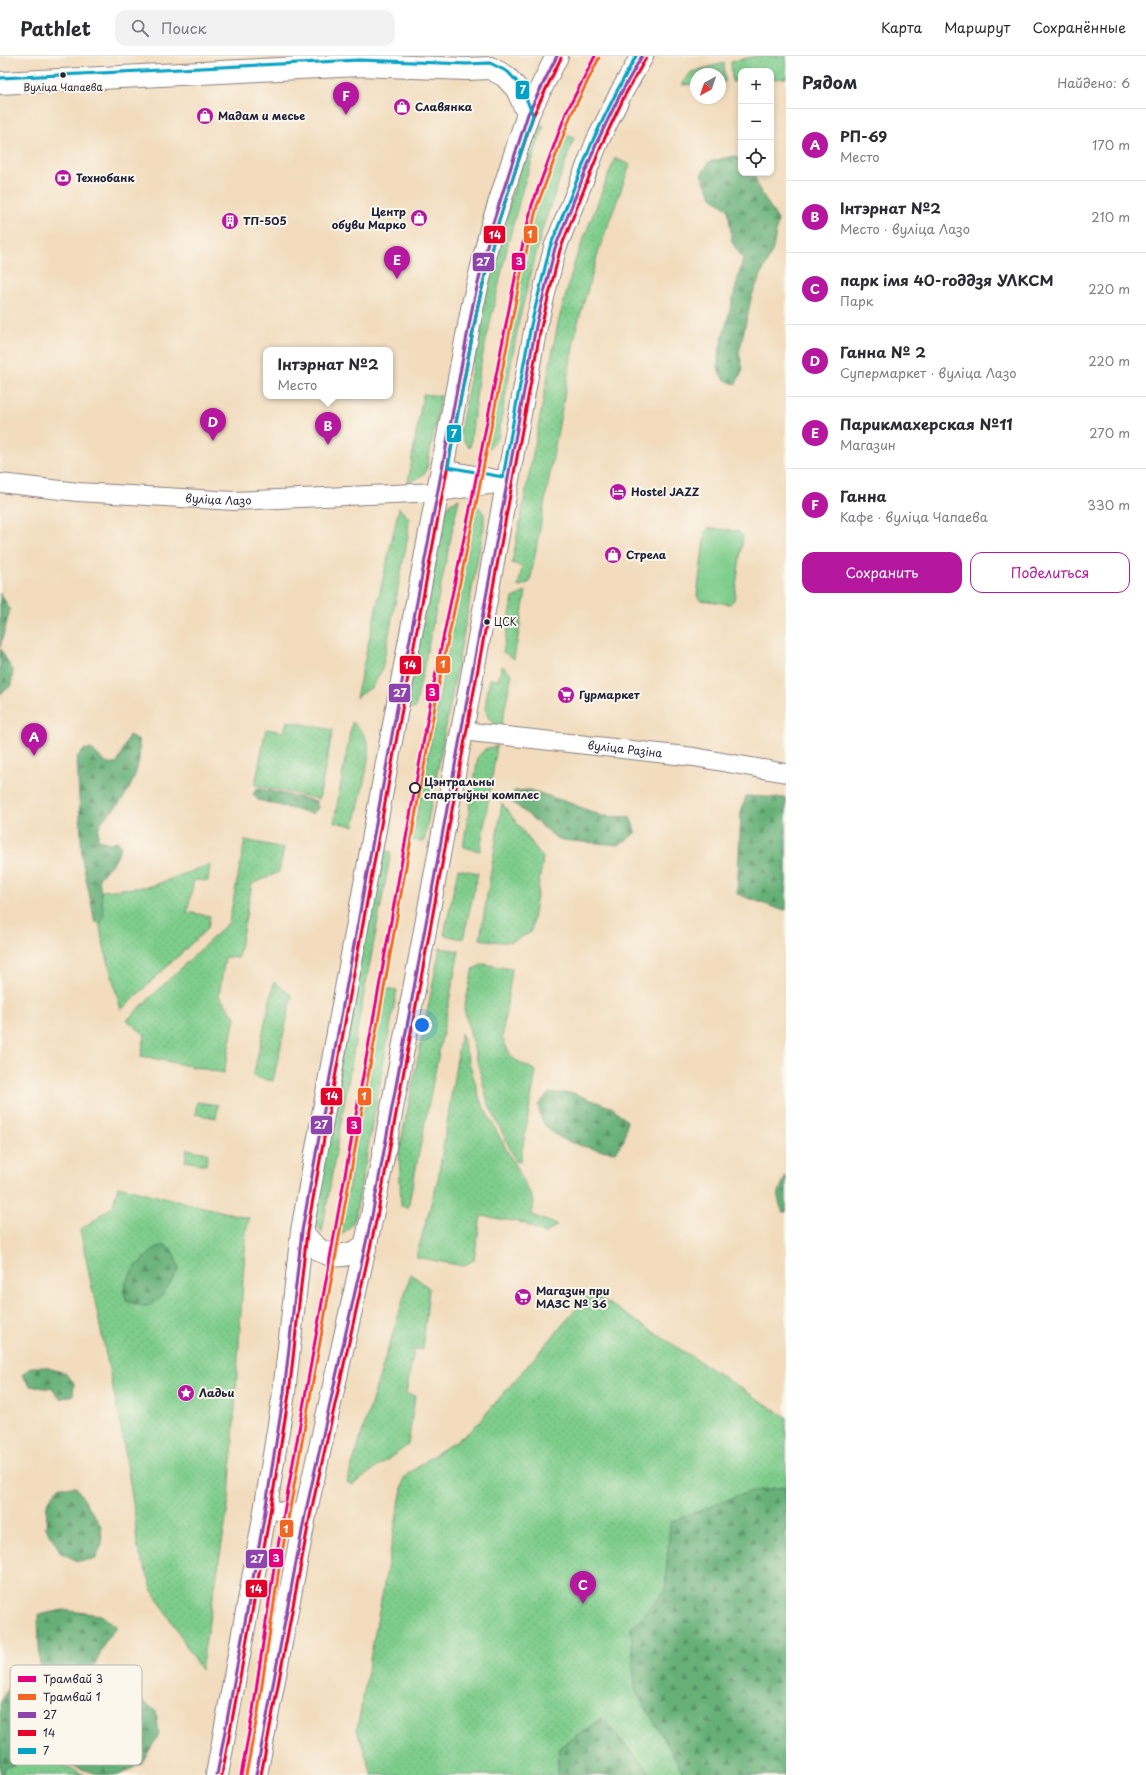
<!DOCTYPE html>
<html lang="ru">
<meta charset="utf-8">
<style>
body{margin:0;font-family:"Playpen Sans",sans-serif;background:#f2f2f3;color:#2b2b33}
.controls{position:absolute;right:12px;top:12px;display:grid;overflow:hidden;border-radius:8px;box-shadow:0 2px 6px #0003}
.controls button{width:36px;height:36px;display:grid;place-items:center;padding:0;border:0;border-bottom:1px solid #e1e1e2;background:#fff;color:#2b2b33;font:20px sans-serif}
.compass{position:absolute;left:690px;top:12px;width:36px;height:36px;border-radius:50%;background:#fff;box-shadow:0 2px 6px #0003;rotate:220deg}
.you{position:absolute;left:422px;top:969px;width:14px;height:14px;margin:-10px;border:3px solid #fff;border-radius:50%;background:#1a73e8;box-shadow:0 0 0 6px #1a73e833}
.badge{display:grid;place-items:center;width:26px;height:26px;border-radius:50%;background:#b5179e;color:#fff;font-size:13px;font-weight:700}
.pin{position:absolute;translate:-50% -33px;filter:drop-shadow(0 1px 2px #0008)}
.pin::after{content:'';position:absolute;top:21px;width:14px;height:12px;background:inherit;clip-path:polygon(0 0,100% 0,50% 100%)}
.popup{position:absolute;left:263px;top:291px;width:130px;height:52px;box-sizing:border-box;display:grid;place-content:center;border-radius:8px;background:#fff;filter:drop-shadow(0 1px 3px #0005);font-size:13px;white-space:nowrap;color:#7c7c81}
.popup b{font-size:15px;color:#2b2b33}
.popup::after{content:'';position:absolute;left:50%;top:100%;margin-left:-8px;border:8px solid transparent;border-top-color:#fff}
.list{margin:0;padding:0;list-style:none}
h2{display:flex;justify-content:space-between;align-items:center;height:52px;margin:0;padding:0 16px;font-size:17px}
h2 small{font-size:13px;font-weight:400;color:#7c7c81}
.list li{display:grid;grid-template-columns:26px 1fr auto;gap:12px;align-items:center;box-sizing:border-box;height:72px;padding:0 16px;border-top:1px solid #e1e1e2}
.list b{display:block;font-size:15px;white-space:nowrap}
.list p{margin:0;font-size:13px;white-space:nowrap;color:#7c7c81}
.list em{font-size:13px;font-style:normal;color:#7c7c81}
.actions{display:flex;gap:8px;padding:12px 16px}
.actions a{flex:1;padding:9px 0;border:1px solid #b5179e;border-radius:12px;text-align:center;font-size:14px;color:#b5179e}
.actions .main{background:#b5179e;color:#fff}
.icon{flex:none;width:22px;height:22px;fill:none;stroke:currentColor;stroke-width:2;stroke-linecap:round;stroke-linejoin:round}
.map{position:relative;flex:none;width:786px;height:1719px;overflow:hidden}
header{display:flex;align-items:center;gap:24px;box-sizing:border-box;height:56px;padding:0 20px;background:#fff;border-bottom:1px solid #e1e1e2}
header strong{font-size:19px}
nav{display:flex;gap:22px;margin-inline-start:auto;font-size:14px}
.search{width:280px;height:36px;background:#f2f2f3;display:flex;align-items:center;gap:10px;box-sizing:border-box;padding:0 14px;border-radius:12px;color:#7c7c81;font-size:15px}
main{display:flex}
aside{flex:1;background:#fff}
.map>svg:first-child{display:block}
.grass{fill:url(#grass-dots);stroke:#507864}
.forest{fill:url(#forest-firs);stroke:#44695a}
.garden{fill:#7ecd8c;stroke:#507864}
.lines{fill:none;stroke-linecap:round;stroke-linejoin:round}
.minor-casing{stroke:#8a7f7c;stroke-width:20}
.tertiary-casing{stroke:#8a7f7c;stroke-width:24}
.primary-casing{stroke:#8a7f7c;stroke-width:24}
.minor{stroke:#fff;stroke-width:18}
.tertiary{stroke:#fff;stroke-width:22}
.primary{stroke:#fff;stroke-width:22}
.bus-1-casing{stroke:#fbf7ec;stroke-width:6}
.bus-2-casing{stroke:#fbf7ec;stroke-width:6}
.bus-3-casing{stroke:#fbf7ec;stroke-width:6}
.bus-1{stroke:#8e44ad;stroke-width:3}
.bus-2{stroke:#e4002b;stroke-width:3}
.bus-3{stroke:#02a2c7;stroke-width:3}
.tram-1-casing{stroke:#fbf7ec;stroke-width:6}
.tram-2-casing{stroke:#fbf7ec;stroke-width:6}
.tram-1{stroke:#e5007d;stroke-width:3}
.tram-2{stroke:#f26522;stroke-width:3}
.bus-dot{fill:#22223b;stroke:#fbf7ec;stroke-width:1.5}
.stop-dot{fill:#fbf7ec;stroke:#22223b;stroke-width:2}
.labels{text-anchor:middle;stroke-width:4;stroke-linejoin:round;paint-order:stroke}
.bus-label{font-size:10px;fill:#22223b;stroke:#fbf7ec}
.poi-label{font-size:11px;font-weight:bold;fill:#22223b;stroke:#fbf7ec;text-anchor:start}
.street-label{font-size:11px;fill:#22223b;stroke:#fbf7ec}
.stop-label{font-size:11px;font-weight:bold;fill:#22223b;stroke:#fbf7ec;text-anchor:start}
.key{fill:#fbf7ec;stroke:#bab7b7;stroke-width:1}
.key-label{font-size:11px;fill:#22223b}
.line-badge{stroke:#fbf7ec;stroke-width:1.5}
.badge-label{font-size:11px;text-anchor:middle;font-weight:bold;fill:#fff}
</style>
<header>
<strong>Pathlet</strong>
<div class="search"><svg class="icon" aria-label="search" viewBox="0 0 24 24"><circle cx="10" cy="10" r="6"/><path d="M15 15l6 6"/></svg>Поиск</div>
<nav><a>Карта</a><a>Маршрут</a><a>Сохранённые</a></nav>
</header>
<main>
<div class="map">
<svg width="786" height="1719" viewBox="0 0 786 1719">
<defs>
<pattern id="grass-dots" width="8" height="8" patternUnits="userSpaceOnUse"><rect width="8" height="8" fill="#7ecd8c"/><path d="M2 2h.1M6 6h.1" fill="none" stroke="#6db07a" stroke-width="1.8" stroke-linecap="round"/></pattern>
<pattern id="forest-firs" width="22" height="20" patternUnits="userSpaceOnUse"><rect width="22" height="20" fill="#66b078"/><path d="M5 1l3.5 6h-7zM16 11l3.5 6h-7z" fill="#548f64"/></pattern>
</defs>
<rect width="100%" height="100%" fill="#fbf7ec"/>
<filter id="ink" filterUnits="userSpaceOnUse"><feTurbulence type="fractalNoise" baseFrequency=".025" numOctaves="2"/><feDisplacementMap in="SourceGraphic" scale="8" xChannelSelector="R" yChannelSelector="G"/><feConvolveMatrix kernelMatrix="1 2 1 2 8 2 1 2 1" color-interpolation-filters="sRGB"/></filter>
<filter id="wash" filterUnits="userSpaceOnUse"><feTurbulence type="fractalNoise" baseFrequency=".012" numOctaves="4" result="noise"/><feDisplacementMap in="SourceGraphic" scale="16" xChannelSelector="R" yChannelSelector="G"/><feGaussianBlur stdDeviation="0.9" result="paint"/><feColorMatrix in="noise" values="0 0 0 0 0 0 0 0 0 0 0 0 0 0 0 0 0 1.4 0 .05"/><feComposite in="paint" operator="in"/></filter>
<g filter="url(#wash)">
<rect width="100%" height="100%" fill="#f2dcbd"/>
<!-- grass -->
<path class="grass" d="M 756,0 L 786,0 L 786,22 L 771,23 L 771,15 L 741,15 L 741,25 L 732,26 L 731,6 Z
M 724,7 L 725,26 L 720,26 L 720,18 L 696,18 L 696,28 L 682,29 L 691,16 Z
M 537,67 L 544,70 L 524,128 L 508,188 L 479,316 L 470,392 L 465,387 L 460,376 L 487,233 L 516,124 Z
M 562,78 L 574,82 L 543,171 L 519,264 L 498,382 L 492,390 L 486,394 C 500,313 514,232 536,152 C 543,127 554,102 562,78 Z
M 615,102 L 630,109 L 600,191 L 577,270 L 530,526 L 518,531 L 522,511 L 512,507 L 558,267 L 575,205 Z
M 423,338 L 441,340 L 426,416 L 418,422 L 408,426 Z
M 459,443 L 415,653 L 406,652 L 445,455 L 450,447 Z
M 476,447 L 484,458 L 484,470 L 424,786 L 412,784 Z
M 399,452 L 409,462 L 408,480 L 382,614 L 372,631 L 356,642 Z
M 526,535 L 514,603 L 503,596 L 513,542 Z
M 502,610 L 512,618 L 501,671 C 478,663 487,642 490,623 L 498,624 Z
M 287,665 L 333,674 L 319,743 L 255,729 L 266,673 L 284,676 Z
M 352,666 C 359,672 365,678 368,688 C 372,701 357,754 354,770 L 334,766 Z
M 497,690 L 480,795 L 463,791 L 478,701 L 485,693 Z
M 502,747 L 543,802 L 531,876 C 509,889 504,887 480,883 Z
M 245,784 L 284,792 L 279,816 L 252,828 L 238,902 L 225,901 L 219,940 L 235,961 L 224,1017 L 141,1000 L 145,979 L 127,964 L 229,866 Z
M 379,794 L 391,796 L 358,969 L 322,1176 L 317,1170 L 313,1158 Z
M 210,808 L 208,825 L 194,824 L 187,856 L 210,860 L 208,872 L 121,954 L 102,883 L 94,836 L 152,830 Z
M 458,813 L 478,817 L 463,883 L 444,879 Z
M 440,892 L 459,895 L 408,1152 L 401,1150 L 399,1096 Z
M 484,908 L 512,913 L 502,982 L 512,1002 L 536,1015 L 520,1106 L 516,1105 L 488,1047 L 464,953 L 473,913 Z
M 274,926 L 292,940 L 273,1025 L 253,1021 Z
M 383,932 L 397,934 L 355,1163 L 350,1171 L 340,1180 Z
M 461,977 L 480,1044 L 534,1145 L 532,1159 L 557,1169 L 545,1178 L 524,1167 L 481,1160 L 474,1204 L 463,1210 L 416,1201 L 438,1123 Z
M 197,1046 L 218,1049 L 216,1062 L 195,1058 Z
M 187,1093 L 208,1097 L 206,1109 L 185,1105 Z
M 118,1130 L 249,1162 L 246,1177 L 229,1445 L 201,1614 L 153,1535 L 137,1490 L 135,1460 L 121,1371 L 80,1174 L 113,1150 Z
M 411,1218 L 429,1232 L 423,1294 L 414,1293 L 406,1338 L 415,1340 L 408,1389 L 352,1429 L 347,1426 Z
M 591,1236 L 786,1361 L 786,1719 L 372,1719 L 357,1673 L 404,1422 L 428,1403 L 471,1375 Z
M 0,1682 L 85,1719 L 0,1719 Z"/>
<!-- forest -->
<path class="forest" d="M 734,100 L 741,104 L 741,117 L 754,117 L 758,131 L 778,164 L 773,193 L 752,239 L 739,297 L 743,313 L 736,328 C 719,324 718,317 718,300 L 743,203 L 732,186 L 728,153 L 712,141 L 701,119 L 709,106 Z
M 0,537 L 10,554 L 0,591 Z
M 0,592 L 13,615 L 11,630 L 0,638 Z
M 129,679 L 139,684 C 139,690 140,697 139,703 C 137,717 130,734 121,745 C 109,761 97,761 98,784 L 110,787 L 117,785 L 121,791 L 116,803 L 99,822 L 104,861 L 101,867 L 95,866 L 82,803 L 77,701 L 85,693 L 93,694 L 106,707 L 117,708 Z
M 257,732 L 316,745 L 318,752 L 313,758 L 258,744 L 253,738 Z
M 530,734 L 570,747 L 602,760 L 630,761 L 636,777 L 619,789 L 559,784 L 511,745 L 514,735 Z
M 746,740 L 786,742 L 786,854 L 779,853 L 737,838 L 741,756 Z
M 549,1037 L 573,1037 L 613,1052 L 627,1065 L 624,1084 L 615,1096 C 593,1094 552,1086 542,1064 C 540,1060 539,1053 538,1049 Z
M 786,1120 L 786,1156 L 783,1156 C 775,1141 779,1134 786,1120 Z
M 164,1189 L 172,1194 L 179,1212 C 173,1223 159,1249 146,1250 C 141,1251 133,1247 127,1245 L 124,1237 L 125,1228 L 134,1212 L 155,1192 Z
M 31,1311 L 45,1311 L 65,1317 L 74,1327 L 73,1339 L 60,1343 L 53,1333 L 30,1330 L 22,1319 Z
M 59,1431 L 76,1431 L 101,1470 L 102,1488 L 96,1503 L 78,1505 L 61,1497 L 46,1472 L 47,1447 Z
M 786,1431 L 786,1719 L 675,1719 L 683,1716 L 635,1633 L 631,1572 L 665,1535 L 670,1466 L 751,1435 Z
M 63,1554 L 101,1559 L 117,1571 L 107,1582 L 83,1634 L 92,1643 L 128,1634 L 156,1655 L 159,1679 L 141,1708 L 119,1719 L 101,1719 L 39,1700 L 4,1712 L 3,1719 L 0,1719 L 0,1648 L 9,1630 L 40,1619 L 38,1559 Z
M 602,1662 L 652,1719 L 558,1719 L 559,1692 Z"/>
<!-- garden -->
<path class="garden" d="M 709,472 L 737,475 L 743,480 L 734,544 L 730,548 L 700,544 L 697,540 L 705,476 Z"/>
</g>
<g filter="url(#ink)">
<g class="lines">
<!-- minor casing -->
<g class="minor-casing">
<g id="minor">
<path id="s1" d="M 0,427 L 78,436 L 234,445 L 438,436 L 496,428"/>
<path id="s2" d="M 462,675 L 694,701 L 786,717"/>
<path d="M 266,1453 L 305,1459"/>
</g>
</g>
<!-- tertiary casing -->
<g class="tertiary-casing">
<path id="tertiary" d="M 0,27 L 359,9 L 467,13 L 490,12 L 505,20 L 517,33 L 528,58"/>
</g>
<!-- primary casing -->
<g class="primary-casing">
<path id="primary" d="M 442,415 L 507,427
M 302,1175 C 313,1192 327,1204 349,1198 C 354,1197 360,1193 366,1190
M 217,1719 L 263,1468 L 284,1337 L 302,1175 L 395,663 L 473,248 L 491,173 L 528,58 L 557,0
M 256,1719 L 305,1459 L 372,1160 L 462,675 L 536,270 L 555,192 L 579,132 L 597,86 L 621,37 L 642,0"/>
</g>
<!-- minor -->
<use href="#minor" class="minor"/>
<!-- tertiary -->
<use href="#tertiary" class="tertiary"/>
<!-- primary -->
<use href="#primary" class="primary"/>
<!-- bus-1 casing -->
<g class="bus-1-casing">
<path id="bus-1" d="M 217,1719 L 263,1468 L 284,1337 L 302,1175 L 395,663 L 473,248 L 491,173 L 528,58 L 557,0
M 256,1719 L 305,1459 L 372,1160 L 536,270 L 555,192 L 597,86 L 621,37 L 642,0"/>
</g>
<!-- bus-2 casing -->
<g class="bus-2-casing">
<path id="bus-2" d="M 222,1719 L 268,1469 L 289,1338 L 307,1176 L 400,664 L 478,249 L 496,174 L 533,60 L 561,2
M 261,1719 L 310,1460 L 377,1161 L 541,271 L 560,194 L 602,88 L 625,39 L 646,2"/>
</g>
<!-- bus-3 casing -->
<g class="bus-3-casing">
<path id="bus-3" d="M 0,22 L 359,4 L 467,8 L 490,7 L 508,16 L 521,30 L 533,59 L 496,174 L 478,249 L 448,411 L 503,421 L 531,269 L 550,191 L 593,84 L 617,35 L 636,0"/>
</g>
<!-- bus-1 -->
<use href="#bus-1" class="bus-1"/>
<!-- bus-2 -->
<use href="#bus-2" class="bus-2"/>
<!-- bus-3 -->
<use href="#bus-3" class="bus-3"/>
<!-- tram-1 casing -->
<g class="tram-1-casing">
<path id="tram-1" d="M 241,1719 L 253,1655 L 274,1512 L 436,616 L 469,458 L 516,217 L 532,149 L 566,57 L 595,0"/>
</g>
<!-- tram-2 casing -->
<g class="tram-2-casing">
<path id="tram-2" d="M 246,1719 L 258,1656 L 279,1513 L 441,617 L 474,459 L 521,218 L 537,150 L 571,59 L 599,2"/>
</g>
<!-- tram-1 -->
<use href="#tram-1" class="tram-1"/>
<!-- tram-2 -->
<use href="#tram-2" class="tram-2"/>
</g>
</g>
<!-- icons -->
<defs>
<g id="shop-disc" transform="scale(0.9)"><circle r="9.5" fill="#b5179e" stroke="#fbf7ec"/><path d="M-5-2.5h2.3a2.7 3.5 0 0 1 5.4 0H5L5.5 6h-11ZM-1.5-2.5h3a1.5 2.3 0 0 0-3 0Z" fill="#fff"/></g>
<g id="bank-disc" transform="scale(0.9)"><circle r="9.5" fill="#b5179e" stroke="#fbf7ec"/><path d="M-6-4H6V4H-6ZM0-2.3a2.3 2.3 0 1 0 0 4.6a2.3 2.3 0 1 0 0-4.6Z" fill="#fff"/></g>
<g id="building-disc" transform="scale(0.9)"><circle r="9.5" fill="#b5179e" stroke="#fbf7ec"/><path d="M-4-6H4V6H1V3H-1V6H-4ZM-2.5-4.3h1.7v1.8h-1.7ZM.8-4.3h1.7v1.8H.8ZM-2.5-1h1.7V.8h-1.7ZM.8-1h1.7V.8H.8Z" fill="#fff"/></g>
<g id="hotel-disc" transform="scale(0.9)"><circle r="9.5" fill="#b5179e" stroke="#fbf7ec"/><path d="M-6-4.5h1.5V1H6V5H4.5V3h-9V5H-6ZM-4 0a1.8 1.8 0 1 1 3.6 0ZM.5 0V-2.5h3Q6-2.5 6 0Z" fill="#fff"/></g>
<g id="supermarket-disc" transform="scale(0.9)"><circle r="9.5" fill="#b5179e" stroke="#fbf7ec"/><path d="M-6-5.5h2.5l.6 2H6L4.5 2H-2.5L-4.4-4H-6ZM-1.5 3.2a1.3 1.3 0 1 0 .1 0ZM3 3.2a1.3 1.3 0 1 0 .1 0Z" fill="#fff"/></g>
<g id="sight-disc" transform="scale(0.9)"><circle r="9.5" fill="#b5179e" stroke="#fbf7ec"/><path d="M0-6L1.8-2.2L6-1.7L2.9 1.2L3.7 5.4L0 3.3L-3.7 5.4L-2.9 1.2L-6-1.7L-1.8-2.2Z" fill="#fff"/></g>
</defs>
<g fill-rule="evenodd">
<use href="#shop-disc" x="402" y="51"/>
<use href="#shop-disc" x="205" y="60"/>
<use href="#bank-disc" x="63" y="122"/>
<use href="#shop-disc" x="419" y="162"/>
<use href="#building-disc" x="230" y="165"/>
<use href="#hotel-disc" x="618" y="436"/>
<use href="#shop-disc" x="613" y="499"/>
<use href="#supermarket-disc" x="566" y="639"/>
<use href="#supermarket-disc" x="523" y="1241"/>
<use href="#sight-disc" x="186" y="1337"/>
</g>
<!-- markers -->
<g class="bus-dot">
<circle cx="63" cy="19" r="3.5"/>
<circle cx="487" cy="566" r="3.5"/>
</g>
<circle class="stop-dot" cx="415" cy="732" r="5"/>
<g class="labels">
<!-- bus labels -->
<g class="bus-label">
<text x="63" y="35">Вуліца Чапаева</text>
<text x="494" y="570" text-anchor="start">ЦСК</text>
</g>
<!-- poi labels -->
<g class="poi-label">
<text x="415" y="55">Славянка</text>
<text x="218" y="64">Мадам и месье</text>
<text x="76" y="126">Технобанк</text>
<text x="406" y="160" text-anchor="end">Центр<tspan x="406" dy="13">обуви Марко</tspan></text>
<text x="243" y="169">ТП-505</text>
<text x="631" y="440">Hostel JAZZ</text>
<text x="626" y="503">Стрела</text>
<text x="579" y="643">Гурмаркет</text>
<text x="536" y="1239">Магазин при<tspan x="536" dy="13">МАЗС № 36</tspan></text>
<text x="199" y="1341">Ладьи</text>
</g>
<!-- street labels -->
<g class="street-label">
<text dy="4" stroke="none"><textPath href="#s1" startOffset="219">вуліца Лазо</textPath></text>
<text dy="4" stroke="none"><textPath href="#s2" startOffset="164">вуліца Разіна</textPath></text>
</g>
<!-- stop labels -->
<g class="stop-label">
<text x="424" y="730">Цэнтральны<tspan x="424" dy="13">спартыўны комплес</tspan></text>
</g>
</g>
<!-- legend -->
<rect x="10" y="1609" width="132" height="100" rx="6" class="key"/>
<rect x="18" y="1620" width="18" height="6" fill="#e5007d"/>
<rect x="18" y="1638" width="18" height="6" fill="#f26522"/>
<rect x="18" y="1656" width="18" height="6" fill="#8e44ad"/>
<rect x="18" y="1674" width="18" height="6" fill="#e4002b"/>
<rect x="18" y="1692" width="18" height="6" fill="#02a2c7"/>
<g class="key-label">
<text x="43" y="1627">Трамвай 3</text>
<text x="43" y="1645">Трамвай 1</text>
<text x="43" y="1663">27</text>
<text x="43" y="1681">14</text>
<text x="43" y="1699">7</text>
</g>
<g class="line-badge">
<rect x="515" y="24" width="15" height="20" rx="4" fill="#02a2c7"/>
<rect x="523" y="169" width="15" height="19" rx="4" fill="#f26522"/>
<rect x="483" y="169" width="23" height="19" rx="4" fill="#e4002b"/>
<rect x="511" y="196" width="15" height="19" rx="4" fill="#e5007d"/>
<rect x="472" y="196" width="23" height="20" rx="4" fill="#8e44ad"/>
<rect x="446" y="368" width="16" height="19" rx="4" fill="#02a2c7"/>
<rect x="435" y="599" width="16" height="19" rx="4" fill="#f26522"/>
<rect x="399" y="599" width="23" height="20" rx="4" fill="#e4002b"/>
<rect x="425" y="627" width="15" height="19" rx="4" fill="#e5007d"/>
<rect x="388" y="627" width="23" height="20" rx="4" fill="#8e44ad"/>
<rect x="320" y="1031" width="23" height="19" rx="4" fill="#e4002b"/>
<rect x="357" y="1031" width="15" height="19" rx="4" fill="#f26522"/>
<rect x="310" y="1059" width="23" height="20" rx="4" fill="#8e44ad"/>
<rect x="346" y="1060" width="16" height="19" rx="4" fill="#e5007d"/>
<rect x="279" y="1463" width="15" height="19" rx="4" fill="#f26522"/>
<rect x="268" y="1492" width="16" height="20" rx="4" fill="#e5007d"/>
<rect x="245" y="1493" width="23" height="20" rx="4" fill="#8e44ad"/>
<rect x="245" y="1523" width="23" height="19" rx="4" fill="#e4002b"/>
</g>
<g class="badge-label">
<text x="523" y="38">7</text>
<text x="530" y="182">1</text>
<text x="495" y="183">14</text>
<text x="519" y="209">3</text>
<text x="483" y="210">27</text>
<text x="454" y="382">7</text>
<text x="443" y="612">1</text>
<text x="410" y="613">14</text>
<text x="432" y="640">3</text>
<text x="400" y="641">27</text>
<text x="332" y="1044">14</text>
<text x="364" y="1044">1</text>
<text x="321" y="1073">27</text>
<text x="354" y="1073">3</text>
<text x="286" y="1477">1</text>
<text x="276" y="1506">3</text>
<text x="257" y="1507">27</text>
<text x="256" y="1537">14</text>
</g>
</svg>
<div class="controls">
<button>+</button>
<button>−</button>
<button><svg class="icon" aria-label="locate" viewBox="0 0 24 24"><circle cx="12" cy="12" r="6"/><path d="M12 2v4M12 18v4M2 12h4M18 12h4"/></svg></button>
</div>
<svg class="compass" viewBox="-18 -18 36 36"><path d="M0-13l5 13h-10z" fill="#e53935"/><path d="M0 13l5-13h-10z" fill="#7c7c81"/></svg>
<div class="you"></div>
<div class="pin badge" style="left:34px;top:700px">A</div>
<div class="pin badge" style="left:328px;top:389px">B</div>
<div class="popup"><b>Інтэрнат №2</b>Место</div>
<div class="pin badge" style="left:583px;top:1548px">C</div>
<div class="pin badge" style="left:213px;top:385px">D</div>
<div class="pin badge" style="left:397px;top:223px">E</div>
<div class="pin badge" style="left:346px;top:59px">F</div>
</div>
<aside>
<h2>Рядом<small>Найдено: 6</small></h2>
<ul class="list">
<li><span class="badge">A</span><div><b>РП-69</b><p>Место</p></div><em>170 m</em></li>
<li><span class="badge">B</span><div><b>Інтэрнат №2</b><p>Место · вуліца Лазо</p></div><em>210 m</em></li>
<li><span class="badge">C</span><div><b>парк імя 40-годдзя УЛКСМ</b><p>Парк</p></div><em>220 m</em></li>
<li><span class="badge">D</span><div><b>Ганна № 2</b><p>Супермаркет · вуліца Лазо</p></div><em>220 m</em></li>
<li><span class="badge">E</span><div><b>Парикмахерская №11</b><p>Магазин</p></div><em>270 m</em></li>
<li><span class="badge">F</span><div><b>Ганна</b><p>Кафе · вуліца Чапаева</p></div><em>330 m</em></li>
</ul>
<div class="actions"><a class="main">Сохранить</a><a>Поделиться</a></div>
</aside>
</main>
